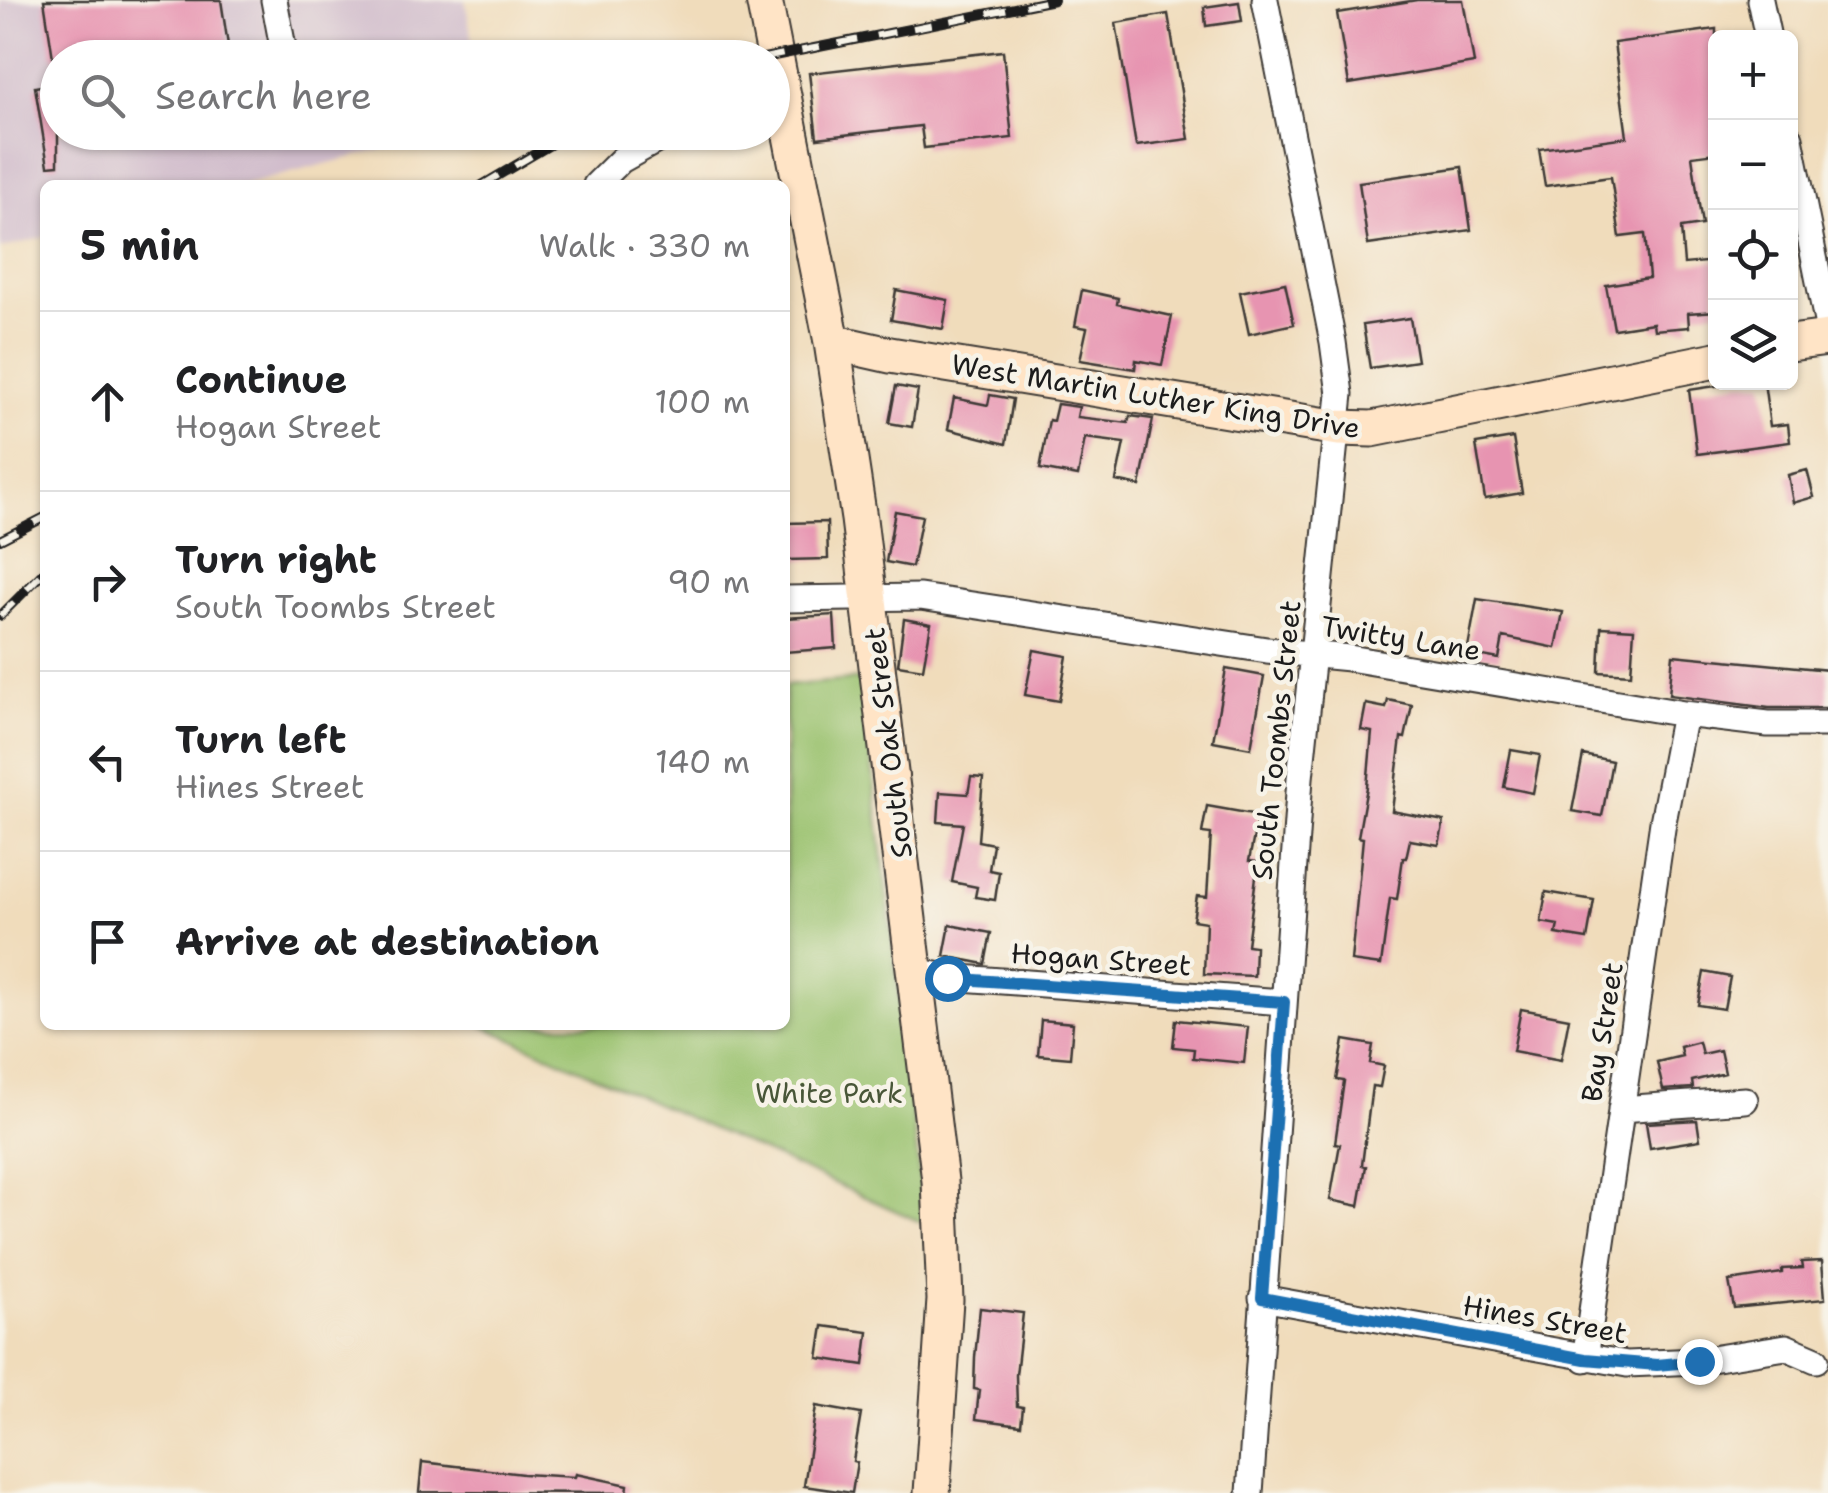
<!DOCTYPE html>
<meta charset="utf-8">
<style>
body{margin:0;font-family:"Shantell Sans",sans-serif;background:#f6f6f6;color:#202124}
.controls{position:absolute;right:30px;top:30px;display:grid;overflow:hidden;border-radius:15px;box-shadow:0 2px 8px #0004}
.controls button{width:90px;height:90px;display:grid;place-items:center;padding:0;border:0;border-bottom:2px solid #e0e0e0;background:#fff;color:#202124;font:50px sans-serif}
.stop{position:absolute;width:30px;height:30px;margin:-22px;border:8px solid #1f6fb2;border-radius:50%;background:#fff}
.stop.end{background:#1f6fb2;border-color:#fff;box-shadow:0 2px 10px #0008}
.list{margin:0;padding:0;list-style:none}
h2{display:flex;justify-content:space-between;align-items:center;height:130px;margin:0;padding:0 40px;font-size:42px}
h2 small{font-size:32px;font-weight:400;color:#757577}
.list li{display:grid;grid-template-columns:65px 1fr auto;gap:30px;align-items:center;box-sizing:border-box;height:180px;padding:0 40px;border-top:2px solid #e0e0e0}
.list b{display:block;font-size:38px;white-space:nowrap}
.list p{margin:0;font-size:32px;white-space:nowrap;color:#757577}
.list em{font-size:32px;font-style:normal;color:#757577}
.icon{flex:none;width:55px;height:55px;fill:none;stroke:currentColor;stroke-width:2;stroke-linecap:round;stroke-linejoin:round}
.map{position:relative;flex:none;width:1828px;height:1493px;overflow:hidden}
.search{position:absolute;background:#fff;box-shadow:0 2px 8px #0004;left:40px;top:40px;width:750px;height:110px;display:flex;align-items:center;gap:25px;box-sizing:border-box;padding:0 35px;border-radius:55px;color:#757577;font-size:38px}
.panel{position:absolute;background:#fff;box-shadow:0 2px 8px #0004;left:40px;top:180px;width:750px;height:850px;border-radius:15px}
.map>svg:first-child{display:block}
.industrial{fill:#d1bdcc}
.park{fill:#99c16d;stroke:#5a6e44;stroke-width:2.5}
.building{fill:#e794b1}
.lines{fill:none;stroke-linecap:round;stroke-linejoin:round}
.street-casing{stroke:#3c3934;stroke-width:29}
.secondary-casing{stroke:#3c3934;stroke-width:39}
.street{stroke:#fff;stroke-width:25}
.secondary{stroke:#ffe4c6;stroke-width:35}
.rail-casing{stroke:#1c1c1c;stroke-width:10}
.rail{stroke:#f7f3e8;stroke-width:6;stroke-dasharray:19;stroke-linecap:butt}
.route{stroke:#1f6fb2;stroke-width:12}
.labels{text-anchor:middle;stroke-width:9;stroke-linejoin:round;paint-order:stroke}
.street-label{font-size:28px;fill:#1c1c1c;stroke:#f7f3e8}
.park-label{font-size:28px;fill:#485638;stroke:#f7f3e8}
</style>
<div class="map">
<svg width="1828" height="1493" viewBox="0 0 1828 1493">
<rect width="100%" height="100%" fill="#f7f3e8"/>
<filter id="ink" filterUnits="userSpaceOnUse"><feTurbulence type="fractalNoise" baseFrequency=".01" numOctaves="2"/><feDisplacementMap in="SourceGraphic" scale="20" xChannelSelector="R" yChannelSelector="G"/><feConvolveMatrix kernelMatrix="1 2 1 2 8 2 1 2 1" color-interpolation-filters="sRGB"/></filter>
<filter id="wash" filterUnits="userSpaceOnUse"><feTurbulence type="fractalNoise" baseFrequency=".0048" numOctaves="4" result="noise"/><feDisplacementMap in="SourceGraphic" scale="40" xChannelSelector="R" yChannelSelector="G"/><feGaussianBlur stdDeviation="2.25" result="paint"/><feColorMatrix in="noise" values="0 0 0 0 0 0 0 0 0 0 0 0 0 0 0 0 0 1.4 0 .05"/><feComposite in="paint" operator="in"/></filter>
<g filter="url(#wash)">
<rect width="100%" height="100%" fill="#f0dcbb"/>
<!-- industrial -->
<path class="industrial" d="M 0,0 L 465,0 L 475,57 L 58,58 L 58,132 L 445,133 L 244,185 L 45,185 L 45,237 L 0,249 Z"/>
<!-- park -->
<path class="park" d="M 862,679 L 925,1224 L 481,1025 L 785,1025 L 785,686 Z"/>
<g id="blocks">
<!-- building -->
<path class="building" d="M 44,0 L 221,0 L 230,58 L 53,58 Z
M 1417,0 L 1463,0 L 1474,63 L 1349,84 L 1337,13 Z
M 1239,2 L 1242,21 L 1206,26 L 1204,7 Z
M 1168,14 L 1189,139 L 1136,146 L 1116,23 Z
M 1716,29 L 1716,153 L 1692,156 L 1702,225 L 1681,228 L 1684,264 L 1716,261 L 1716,311 L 1688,313 L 1689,327 L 1654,330 L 1653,323 L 1614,329 L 1606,285 L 1649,278 L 1645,234 L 1620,237 L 1611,177 L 1545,186 L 1539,149 L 1627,137 L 1614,43 Z
M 1003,51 L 1012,138 L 924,148 L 921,126 L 817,138 L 809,73 Z
M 58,83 L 58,165 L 48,166 L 35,87 Z
M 1462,167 L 1471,230 L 1368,245 L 1359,182 Z
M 1285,283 L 1294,324 L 1249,334 L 1240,292 Z
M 896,290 L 948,300 L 943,329 L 891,320 Z
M 1082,290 L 1118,298 L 1117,304 L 1172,316 L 1162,365 L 1136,360 L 1135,369 L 1080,360 L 1087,328 L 1075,326 Z
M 1410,318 L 1417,361 L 1370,368 L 1363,325 Z
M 1742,382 L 1764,382 L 1770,426 L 1788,424 L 1790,442 L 1697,454 L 1689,390 Z
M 896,386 L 918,390 L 912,427 L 889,423 Z
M 990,395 L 1013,399 L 1006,444 L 948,429 L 954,398 L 988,405 Z
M 1057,404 L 1079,407 L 1077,417 L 1128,423 L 1130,416 L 1153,419 L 1140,486 L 1116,481 L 1124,443 L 1085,438 L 1078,476 L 1040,469 L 1049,420 L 1053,421 Z
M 1513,438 L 1522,493 L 1485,499 L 1476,444 Z
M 1807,470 L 1814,497 L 1793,503 L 1788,475 Z
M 895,511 L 922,516 L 912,567 L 886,562 Z
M 827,522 L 828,559 L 785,560 L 785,523 Z
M 1477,599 L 1563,612 L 1556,648 L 1503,637 L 1499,659 L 1467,653 Z
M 834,615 L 836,648 L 785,652 L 785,618 Z
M 904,619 L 931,624 L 923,669 L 898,665 Z
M 1601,627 L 1634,629 L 1631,674 L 1599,672 Z
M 1034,650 L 1067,656 L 1059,701 L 1025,695 Z
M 1673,655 L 1828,670 L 1828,708 L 1769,708 L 1669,695 Z
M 1226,669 L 1264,676 L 1251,748 L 1213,741 Z
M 1388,700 L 1412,705 L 1405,738 L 1401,737 L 1392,811 L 1444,821 L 1439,845 L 1410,840 L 1406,858 L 1403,858 L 1397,899 L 1390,898 L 1381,965 L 1351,961 L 1363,838 L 1358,837 L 1367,787 L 1372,732 L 1361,730 L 1366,704 L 1386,708 Z
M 1511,750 L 1540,755 L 1533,793 L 1504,787 Z
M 1583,755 L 1612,761 L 1602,816 L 1572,811 Z
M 971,777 L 983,778 L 978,841 L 993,844 L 989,870 L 999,872 L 995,900 L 975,897 L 977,887 L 952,882 L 963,824 L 938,822 L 940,792 L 968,794 Z
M 1207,806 L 1258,815 L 1249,861 L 1258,862 L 1247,945 L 1255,946 L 1254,976 L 1204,974 L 1206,922 L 1193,920 L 1197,896 L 1207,897 L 1211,834 L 1202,833 Z
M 1546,892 L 1594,900 L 1587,939 L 1556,934 L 1558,925 L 1541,922 Z
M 950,925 L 991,933 L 985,964 L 944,956 Z
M 1704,972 L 1730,977 L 1724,1009 L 1698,1005 Z
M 1521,1009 L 1569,1018 L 1561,1060 L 1513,1051 Z
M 1041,1020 L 1073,1023 L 1070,1058 L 1038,1055 Z
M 1176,1020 L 1248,1027 L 1244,1063 L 1193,1058 L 1194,1049 L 1173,1047 Z
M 1344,1040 L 1373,1045 L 1370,1063 L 1384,1066 L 1380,1087 L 1372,1086 L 1362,1165 L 1366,1166 L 1359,1206 L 1330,1200 L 1340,1144 L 1335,1143 L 1344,1081 L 1337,1080 Z
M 1699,1042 L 1702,1054 L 1720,1050 L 1725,1073 L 1692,1081 L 1693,1088 L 1663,1090 L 1657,1062 L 1682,1056 L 1680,1047 Z
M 1697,1120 L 1700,1140 L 1650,1148 L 1646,1123 Z
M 1822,1261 L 1825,1299 L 1734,1308 L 1729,1281 L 1782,1273 L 1782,1269 L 1802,1268 L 1801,1262 Z
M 980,1308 L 1023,1313 L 1016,1375 L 1017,1406 L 1023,1407 L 1021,1425 L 976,1419 L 979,1390 L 974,1389 L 975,1357 Z
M 823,1326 L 868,1332 L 864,1365 L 818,1358 Z
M 816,1406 L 861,1414 L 853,1461 L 857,1462 L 852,1493 L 804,1486 Z
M 422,1462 L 523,1474 L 575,1477 L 576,1474 L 628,1485 L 627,1493 L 419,1492 Z"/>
</g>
</g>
<g filter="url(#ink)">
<use href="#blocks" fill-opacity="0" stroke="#3c3934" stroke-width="2.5"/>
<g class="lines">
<!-- street casing -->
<g class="street-casing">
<path id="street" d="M 274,0 L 285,58
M 1760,0 L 1768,38
M 1790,138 L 1828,326
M 596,185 L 621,160 L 671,132
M 785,599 L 920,597 L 1267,650 L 1349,658 L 1684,714 L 1768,724 L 1828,724
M 915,971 L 947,977 L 1284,1002
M 1621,1109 L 1745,1100
M 1262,1298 L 1627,1364 L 1699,1361 L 1786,1347 L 1816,1360
M 1585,1359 L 1663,822 L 1684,714
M 1250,1493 L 1300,778 L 1340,394 L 1333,342 L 1265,0"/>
</g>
<!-- secondary casing -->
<g class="secondary-casing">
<path id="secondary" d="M 764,0 L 832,342 L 859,519 L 940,1181 L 945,1300 L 932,1493
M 832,342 L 890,355 L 1339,428 L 1372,429 L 1716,360
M 1790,343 L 1828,338"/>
</g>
<!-- street -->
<use href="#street" class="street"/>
<!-- secondary -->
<use href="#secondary" class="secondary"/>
<!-- rail casing -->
<g class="rail-casing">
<path id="rail" d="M 764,58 L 1054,0
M 482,185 L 572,132
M 0,540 L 45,517
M 0,616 L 45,571"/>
</g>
<!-- rail -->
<use href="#rail" class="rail"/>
</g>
</g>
<g class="lines" filter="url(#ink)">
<!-- route -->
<path class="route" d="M 947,978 L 1284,1002 L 1262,1298 L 1585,1359 L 1657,1365 L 1699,1361"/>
</g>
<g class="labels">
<!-- street labels -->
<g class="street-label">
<text transform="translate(1156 396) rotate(9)" y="10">West Martin Luther King Drive</text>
<text transform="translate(1401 638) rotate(9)" y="10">Twitty Lane</text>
<text transform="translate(1276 740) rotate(-84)" y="10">South Toombs Street</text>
<text transform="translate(888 743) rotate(-97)" y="10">South Oak Street</text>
<text transform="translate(1101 959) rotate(4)" y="10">Hogan Street</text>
<text transform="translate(1602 1032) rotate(-81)" y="10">Bay Street</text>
<text transform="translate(1545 1319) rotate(10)" y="10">Hines Street</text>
</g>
<!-- park labels -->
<g class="park-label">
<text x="829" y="1103">White Park</text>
</g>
</g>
</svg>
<div class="controls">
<button>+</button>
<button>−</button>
<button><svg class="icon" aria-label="locate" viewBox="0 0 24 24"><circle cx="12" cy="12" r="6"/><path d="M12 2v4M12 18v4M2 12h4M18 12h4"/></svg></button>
<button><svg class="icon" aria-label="layers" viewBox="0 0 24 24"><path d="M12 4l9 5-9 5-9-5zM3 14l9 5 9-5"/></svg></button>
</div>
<div class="stop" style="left:947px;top:978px"></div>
<div class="stop end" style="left:1699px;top:1361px"></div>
<div class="search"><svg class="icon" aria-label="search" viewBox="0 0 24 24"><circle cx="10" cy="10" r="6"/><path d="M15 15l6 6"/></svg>Search here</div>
<section class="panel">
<h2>5 min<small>Walk · 330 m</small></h2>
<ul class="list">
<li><svg class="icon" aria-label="ahead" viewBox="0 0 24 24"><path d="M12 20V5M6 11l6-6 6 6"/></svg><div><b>Continue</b><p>Hogan Street</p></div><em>100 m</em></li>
<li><svg class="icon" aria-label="right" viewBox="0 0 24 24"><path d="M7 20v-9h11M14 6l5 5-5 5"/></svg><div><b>Turn right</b><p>South Toombs Street</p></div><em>90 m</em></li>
<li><svg class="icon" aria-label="left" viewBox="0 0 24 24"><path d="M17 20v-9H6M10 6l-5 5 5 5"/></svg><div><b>Turn left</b><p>Hines Street</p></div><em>140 m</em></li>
<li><svg class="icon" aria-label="arrive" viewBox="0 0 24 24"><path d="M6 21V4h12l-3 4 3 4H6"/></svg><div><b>Arrive at destination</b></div></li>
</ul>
</section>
</div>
